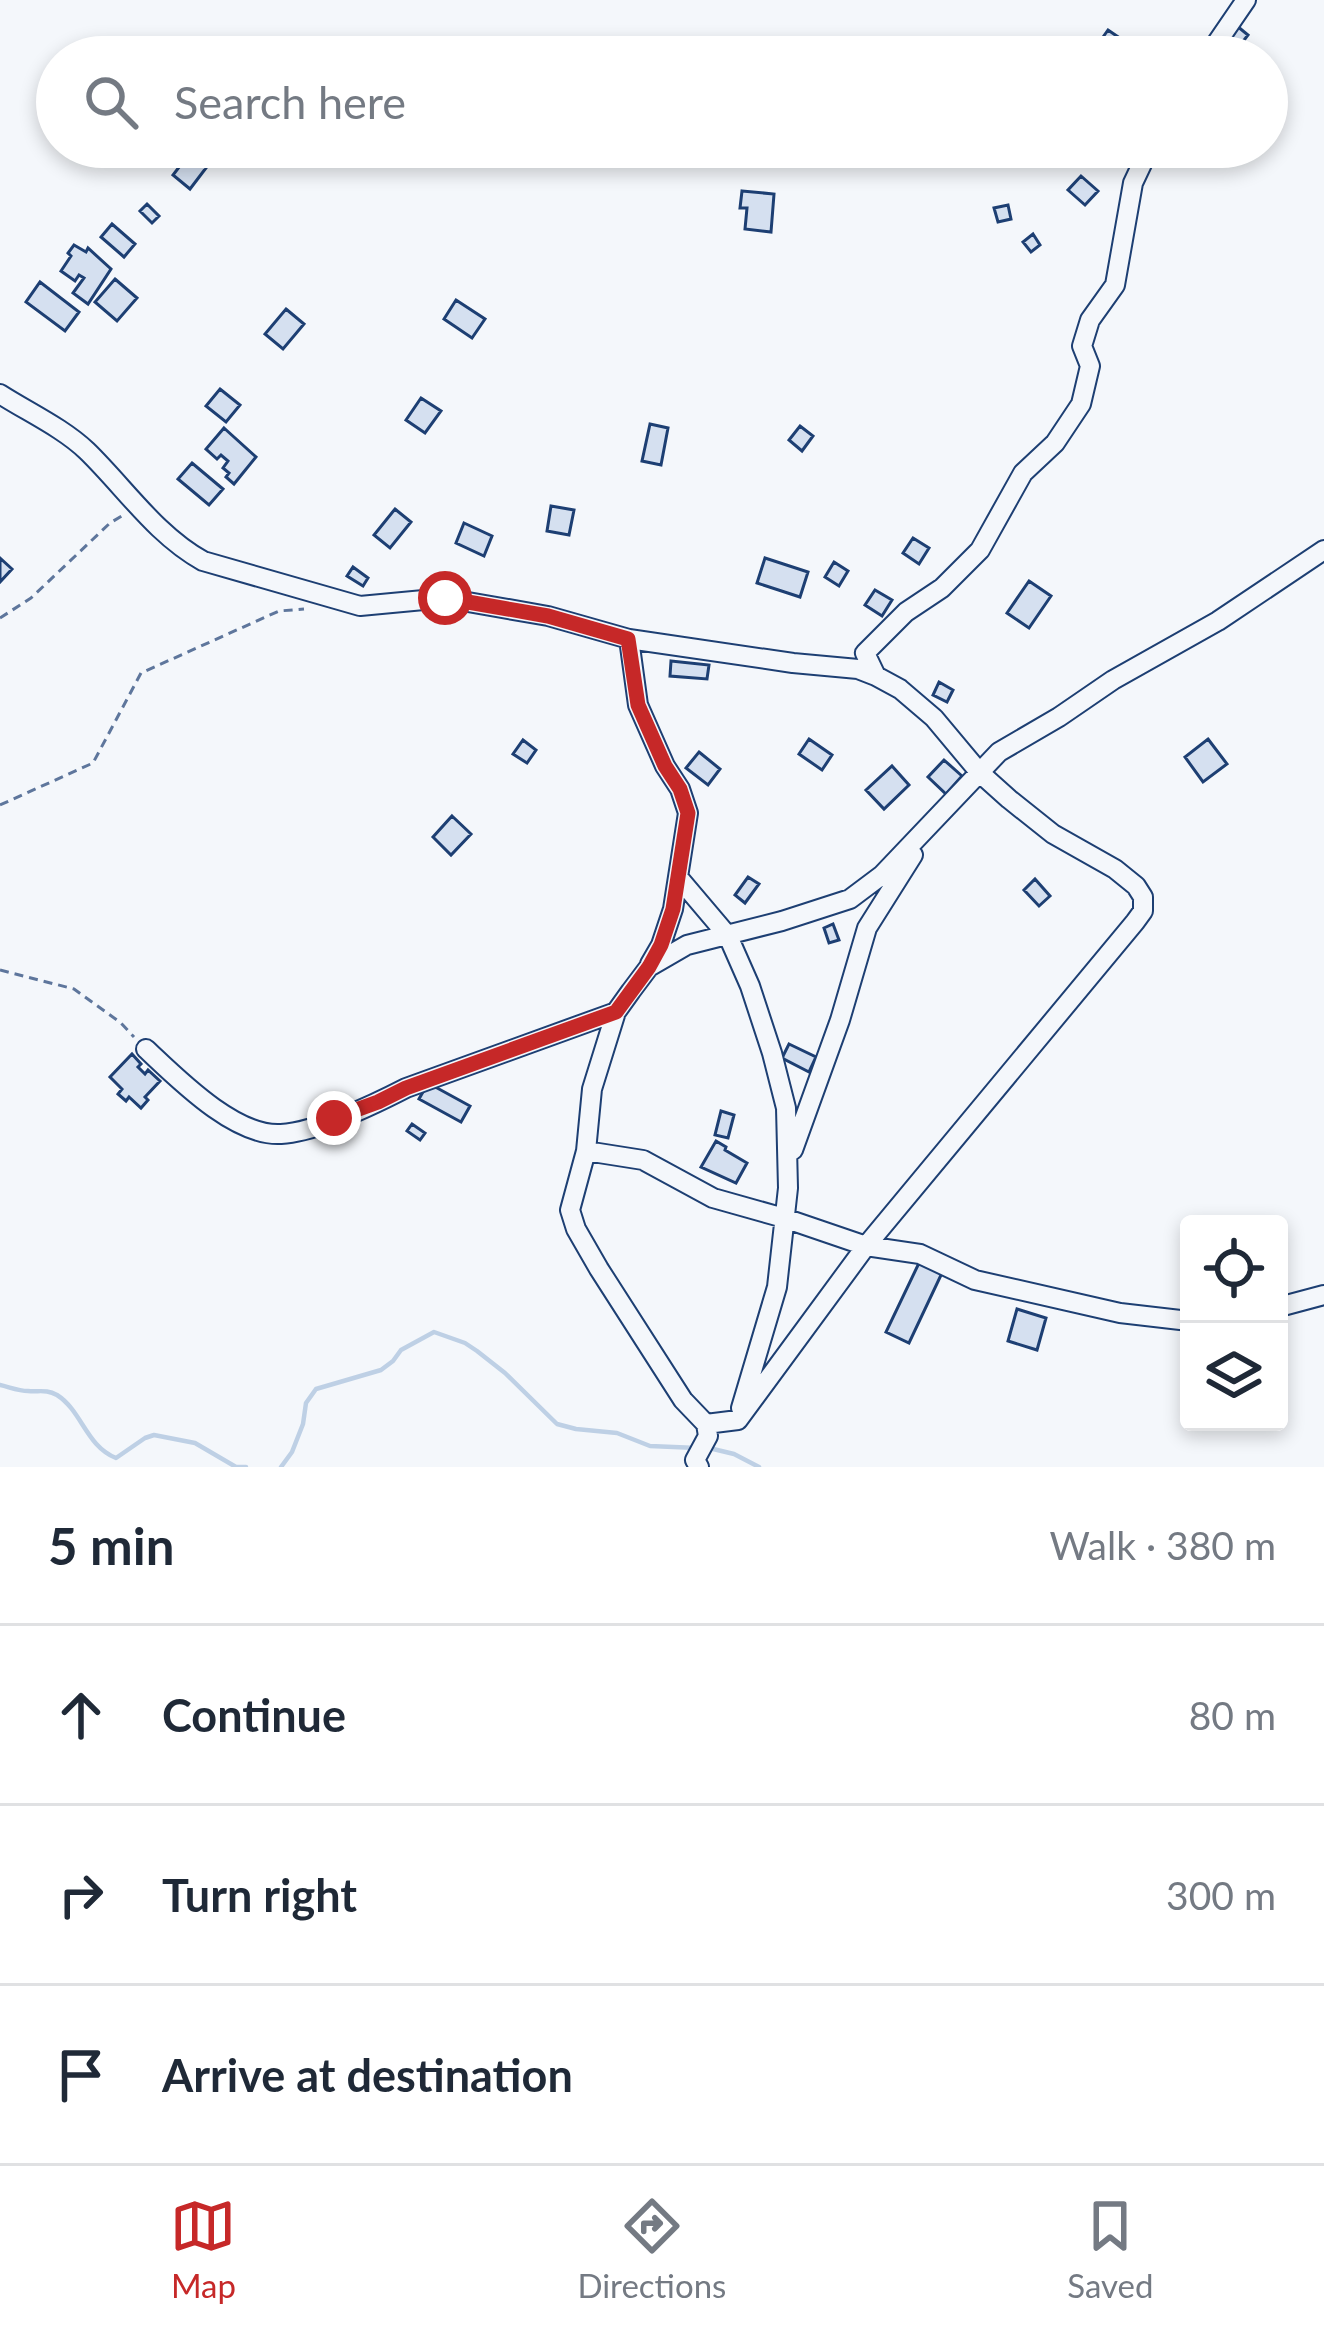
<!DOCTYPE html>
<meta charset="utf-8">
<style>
body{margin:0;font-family:Lato,sans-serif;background:#f2f2f3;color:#1f2937}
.controls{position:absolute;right:36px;bottom:36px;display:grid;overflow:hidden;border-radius:12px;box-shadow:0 6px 18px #0003}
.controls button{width:108px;height:108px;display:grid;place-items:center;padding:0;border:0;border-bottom:3px solid #e0e1e3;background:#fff;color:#1f2937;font:60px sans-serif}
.stop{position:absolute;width:36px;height:36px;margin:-27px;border:9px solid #c62828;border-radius:50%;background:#fff}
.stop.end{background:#c62828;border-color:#fff;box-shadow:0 3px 12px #0008}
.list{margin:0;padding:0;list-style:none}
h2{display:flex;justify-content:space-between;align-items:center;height:156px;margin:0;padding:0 48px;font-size:51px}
h2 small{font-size:39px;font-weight:400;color:#747a83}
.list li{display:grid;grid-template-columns:78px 1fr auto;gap:36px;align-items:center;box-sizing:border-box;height:180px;padding:0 48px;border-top:3px solid #e0e1e3}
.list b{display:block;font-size:45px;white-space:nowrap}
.list em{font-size:39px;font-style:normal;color:#747a83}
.icon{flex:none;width:66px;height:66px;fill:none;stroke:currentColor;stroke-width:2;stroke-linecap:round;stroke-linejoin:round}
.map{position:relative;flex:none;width:1324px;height:1467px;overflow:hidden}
.search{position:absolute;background:#fff;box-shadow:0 6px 18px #0003;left:36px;right:36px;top:36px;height:132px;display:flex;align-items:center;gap:30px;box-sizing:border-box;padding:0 42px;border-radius:66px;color:#747a83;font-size:45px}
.sheet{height:696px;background:#fff}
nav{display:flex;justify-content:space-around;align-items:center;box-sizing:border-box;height:168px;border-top:3px solid #e0e1e3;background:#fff;font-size:33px;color:#747a83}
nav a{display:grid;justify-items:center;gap:6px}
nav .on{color:#c62828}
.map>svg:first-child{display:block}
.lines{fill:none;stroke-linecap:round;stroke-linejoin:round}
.stream{stroke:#bed0e5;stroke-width:4.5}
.building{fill:#d5e0f0;stroke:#1d3f73;stroke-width:3}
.minor-casing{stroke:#1d3f73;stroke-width:22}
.path{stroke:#5e769c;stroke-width:3;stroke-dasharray:9 6;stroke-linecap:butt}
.minor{stroke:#f4f7fb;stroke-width:18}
.route{stroke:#c62828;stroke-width:15}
</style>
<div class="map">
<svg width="1324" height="1467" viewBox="0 0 1324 1467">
<rect width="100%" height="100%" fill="#f4f7fb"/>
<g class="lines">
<!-- stream -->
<path class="stream" d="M 0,1385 C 9,1387 19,1391 28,1391 C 40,1392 46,1389 57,1395 C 82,1411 86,1446 116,1458 L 145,1438 L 154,1435 L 195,1443 L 236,1467 L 246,1467
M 709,1448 L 734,1454 L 759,1467
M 281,1467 L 292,1452 L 303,1424 L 306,1403 L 316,1389 L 381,1370 L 393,1361 L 401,1350 L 434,1332 L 465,1343 L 477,1351 L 505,1373 L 557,1424 L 576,1429 L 617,1433 L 650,1446 L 697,1448"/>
</g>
<!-- building -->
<path class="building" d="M 1237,26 L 1248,35 L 1238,48 L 1226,40 Z
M 1108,30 L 1124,41 L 1113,57 L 1096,47 Z
M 189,154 L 206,168 L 190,189 L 173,175 Z
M 1081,176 L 1098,191 L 1085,205 L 1068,190 Z
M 742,191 L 774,194 L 771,232 L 745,229 L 747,208 L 740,208 Z
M 147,204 L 159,216 L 152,223 L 140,211 Z
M 1008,205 L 1011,219 L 998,222 L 994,208 Z
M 112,224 L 135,244 L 124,257 L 101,237 Z
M 1033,234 L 1040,245 L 1031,252 L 1023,242 Z
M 74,245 L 86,252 L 88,248 L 111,269 L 88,304 L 73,293 L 84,278 L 79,275 L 75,281 L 61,271 L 71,256 L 68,253 Z
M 115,279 L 137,298 L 117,321 L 95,302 Z
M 40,282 L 79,312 L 65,331 L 26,302 Z
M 456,300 L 485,319 L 472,338 L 444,319 Z
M 286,309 L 304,324 L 283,349 L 265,334 Z
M 220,389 L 240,405 L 226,422 L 206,406 Z
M 421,398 L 441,411 L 425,433 L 406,420 Z
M 650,424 L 668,428 L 661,465 L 642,461 Z
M 800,426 L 813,436 L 802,451 L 789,440 Z
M 224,428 L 256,457 L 234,484 L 226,477 L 229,473 L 223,468 L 228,461 L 221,455 L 217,459 L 206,449 Z
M 192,463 L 223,489 L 209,505 L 178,479 Z
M 551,506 L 574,510 L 569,535 L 547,531 Z
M 395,509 L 411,522 L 390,548 L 374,535 Z
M 464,523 L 492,536 L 484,556 L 456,543 Z
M 913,538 L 929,548 L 919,564 L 903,553 Z
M 0,558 L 12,569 L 0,582 Z
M 765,558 L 808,572 L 800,597 L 757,583 Z
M 834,562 L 848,571 L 839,586 L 825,577 Z
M 353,567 L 368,578 L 363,586 L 347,576 Z
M 1029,581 L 1051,596 L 1029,628 L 1007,613 Z
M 875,590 L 892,600 L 882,616 L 865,605 Z
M 671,661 L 709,665 L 707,679 L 670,676 Z
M 939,682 L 953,690 L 947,702 L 933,695 Z
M 809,739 L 832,755 L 822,770 L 799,754 Z
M 1208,739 L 1227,764 L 1203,782 L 1185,757 Z
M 523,740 L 536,750 L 527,763 L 513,754 Z
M 699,752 L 720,769 L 708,785 L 686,768 Z
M 944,760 L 962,776 L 946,794 L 928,777 Z
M 892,766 L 909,785 L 884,809 L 866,790 Z
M 452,816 L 471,834 L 451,855 L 433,837 Z
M 748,877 L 759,884 L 745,903 L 735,895 Z
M 1035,879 L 1050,896 L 1039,906 L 1024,890 Z
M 833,924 L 839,940 L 829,943 L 824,928 Z
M 789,1044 L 816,1057 L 809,1072 L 782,1058 Z
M 132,1054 L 141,1064 L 138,1067 L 145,1074 L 148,1070 L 160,1081 L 145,1097 L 148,1100 L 141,1108 L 129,1097 L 126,1101 L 118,1094 L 122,1089 L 110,1077 Z
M 428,1083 L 470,1106 L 461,1122 L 419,1099 Z
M 721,1111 L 734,1115 L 728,1138 L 715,1135 Z
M 412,1124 L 425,1133 L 420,1140 L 407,1131 Z
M 716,1141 L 726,1147 L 725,1150 L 747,1163 L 736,1183 L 701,1167 Z
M 919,1263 L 942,1273 L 909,1343 L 886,1332 Z
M 1017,1309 L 1046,1318 L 1037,1350 L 1008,1341 Z"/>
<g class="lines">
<!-- minor casing -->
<g class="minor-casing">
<path id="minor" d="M 1207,57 L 1246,0
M 0,394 C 28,412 63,428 87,451 C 125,488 156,535 203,561 L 360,606 L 445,598 L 548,616 L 629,639 L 793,663 L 858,669 L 876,676 L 900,689 L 934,718 L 980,773 L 1009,799 L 1053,834 L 1115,869 L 1136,886 L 1143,897 L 1143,911 L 1135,922 L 866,1246 L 738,1420 L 706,1424
M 629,639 L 638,705 L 665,766 L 680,789 L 688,813 L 673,909 L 661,945 L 650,964
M 876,676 L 865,653 L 906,612 L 942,588 L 980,550 L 1023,473 L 1055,443 L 1081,404 L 1090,366 L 1082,346 L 1090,320 L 1115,285 L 1133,183 L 1150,147
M 678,877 L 728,936 L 750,986 L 772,1053 L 786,1108 L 788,1188 L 777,1287 L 741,1408
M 146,1049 C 178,1079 235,1137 281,1134 C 316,1132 375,1104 406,1088 L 616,1012
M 793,1150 L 840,1020 L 867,928 L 913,855
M 586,1151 L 643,1160 L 713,1198 L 784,1218 L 866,1246 L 920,1254 L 975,1280 L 1120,1313 L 1189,1321
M 1279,1307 L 1324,1295
M 699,1467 L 695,1460 L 708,1436 L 706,1424 L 683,1400 L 599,1269 L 576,1229 L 570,1210 L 586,1151 L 592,1089 L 616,1012 L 631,991 L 649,967 L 687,945 L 782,921 L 850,899 L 882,875 L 999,752 L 1059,717 L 1113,680 L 1218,621 L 1324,550"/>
</g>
<!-- path -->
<path class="path" d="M 0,618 L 31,598 L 110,523 L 125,514
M 0,805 L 93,763 L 141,673 L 279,611 L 304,609
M 0,970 L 74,989 L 121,1023 L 134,1037"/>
<!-- minor -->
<use href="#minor" class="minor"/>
</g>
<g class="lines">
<!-- route -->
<path class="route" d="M 334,1118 L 378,1102 L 406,1088 L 616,1012 L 649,967 L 661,945 L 673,909 L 688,813 L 680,789 L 665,766 L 638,705 L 628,639 L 548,616 L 445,598"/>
</g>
</svg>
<div class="controls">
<button><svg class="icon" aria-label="locate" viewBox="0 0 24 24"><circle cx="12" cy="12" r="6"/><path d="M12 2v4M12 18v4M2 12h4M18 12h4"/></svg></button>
<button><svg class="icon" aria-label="layers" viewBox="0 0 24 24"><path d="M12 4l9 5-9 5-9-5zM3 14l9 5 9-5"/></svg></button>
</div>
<div class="stop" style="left:445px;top:598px"></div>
<div class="stop end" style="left:334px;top:1118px"></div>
<div class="search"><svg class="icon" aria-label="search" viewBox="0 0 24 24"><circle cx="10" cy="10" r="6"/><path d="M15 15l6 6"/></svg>Search here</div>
</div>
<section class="sheet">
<h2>5 min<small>Walk · 380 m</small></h2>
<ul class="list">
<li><svg class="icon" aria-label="ahead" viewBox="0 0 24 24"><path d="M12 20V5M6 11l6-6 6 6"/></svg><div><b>Continue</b></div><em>80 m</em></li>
<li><svg class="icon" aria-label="right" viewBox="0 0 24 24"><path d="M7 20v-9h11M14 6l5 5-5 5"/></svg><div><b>Turn right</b></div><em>300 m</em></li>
<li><svg class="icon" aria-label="arrive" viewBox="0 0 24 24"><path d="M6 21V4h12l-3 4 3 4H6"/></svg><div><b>Arrive at destination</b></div></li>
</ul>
</section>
<nav>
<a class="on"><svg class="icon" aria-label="map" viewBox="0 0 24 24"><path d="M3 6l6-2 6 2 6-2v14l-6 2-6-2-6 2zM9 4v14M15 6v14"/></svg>Map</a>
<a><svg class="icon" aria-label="directions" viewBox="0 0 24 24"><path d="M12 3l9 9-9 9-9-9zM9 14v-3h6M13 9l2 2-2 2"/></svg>Directions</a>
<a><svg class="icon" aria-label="saved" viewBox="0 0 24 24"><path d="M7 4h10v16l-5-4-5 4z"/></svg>Saved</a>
</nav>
